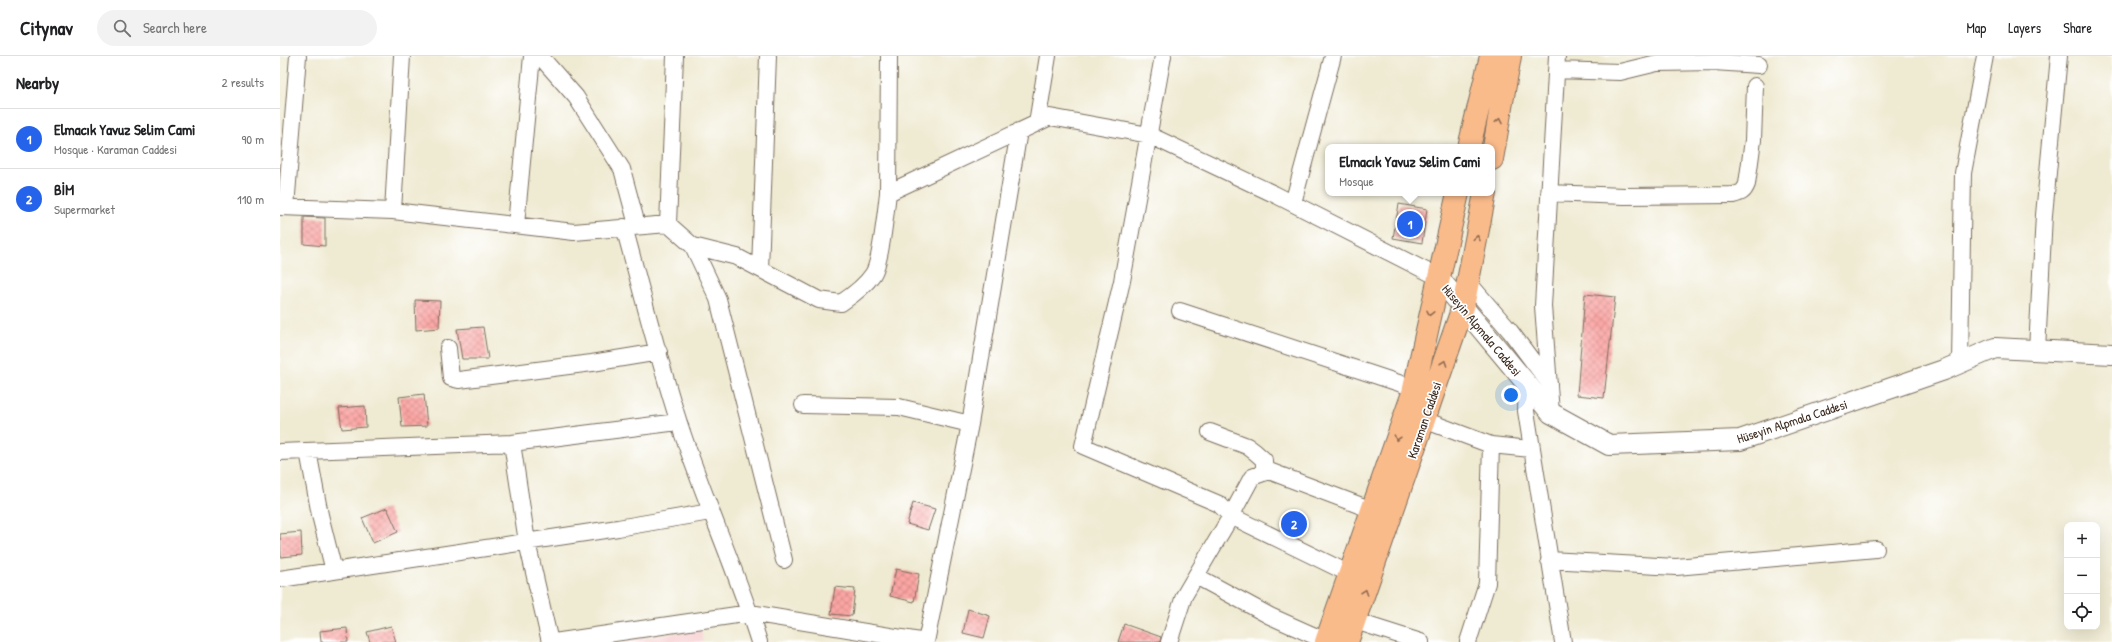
<!DOCTYPE html>
<meta charset="utf-8">
<style>
body{margin:0;font-family:"Patrick Hand",sans-serif;background:#f2f2f2;color:#202124}
.controls{position:absolute;right:12px;bottom:12px;display:grid;overflow:hidden;border-radius:8px;box-shadow:0 4px 16px #0002}
.controls button{width:36px;height:36px;display:grid;place-items:center;padding:0;border:0;border-bottom:1px solid #e0e0e0;background:#fff;color:#202124;font:20px sans-serif}
.you{position:absolute;left:1231px;top:339px;width:14px;height:14px;margin:-10px;border:3px solid #fff;border-radius:50%;background:#1a73e8;box-shadow:0 0 0 6px #1a73e833}
.badge{display:grid;place-items:center;width:26px;height:26px;border-radius:50%;background:#2563eb;color:#fff;font-size:13px;font-weight:700}
.pin{position:absolute;translate:-50% -50%;border:2px solid #fff;box-shadow:0 1px 4px #0006}
.popup{position:absolute;left:1045px;top:88px;width:170px;height:52px;box-sizing:border-box;display:grid;place-content:center;border-radius:8px;background:#fff;filter:drop-shadow(0 1px 3px #0005);font-size:13px;white-space:nowrap;color:#757577}
.popup b{font-size:15px;color:#202124}
.popup::after{content:'';position:absolute;left:50%;top:100%;margin-left:-8px;border:8px solid transparent;border-top-color:#fff}
.list{margin:0;padding:0;list-style:none}
h2{display:flex;justify-content:space-between;align-items:center;height:52px;margin:0;padding:0 16px;font-size:17px}
h2 small{font-size:13px;font-weight:400;color:#757577}
.list li{display:grid;grid-template-columns:26px 1fr auto;gap:12px;align-items:center;box-sizing:border-box;height:60px;padding:0 16px;border-top:1px solid #e0e0e0}
.list b{display:block;font-size:15px;white-space:nowrap}
.list p{margin:0;font-size:13px;white-space:nowrap;color:#757577}
.list em{font-size:13px;font-style:normal;color:#757577}
.icon{flex:none;width:22px;height:22px;fill:none;stroke:currentColor;stroke-width:2;stroke-linecap:round;stroke-linejoin:round}
.map{position:relative;flex:none;width:1832px;height:586px;overflow:hidden}
header{display:flex;align-items:center;gap:24px;box-sizing:border-box;height:56px;padding:0 20px;background:#fff;border-bottom:1px solid #e0e0e0}
header strong{font-size:19px}
nav{display:flex;gap:22px;margin-inline-start:auto;font-size:14px}
.search{width:280px;height:36px;background:#f2f2f2;display:flex;align-items:center;gap:10px;box-sizing:border-box;padding:0 14px;border-radius:22px;color:#757577;font-size:15px}
main{display:flex}
aside{flex:1;background:#fff}
.map>svg:first-child{display:block}
.built{fill:#f7cfd0}
.building{fill:url(#building-cross-hatch)}
.lines{fill:none;stroke-linecap:round;stroke-linejoin:round}
.minor-casing{stroke:#7a6d5d;stroke-width:18}
.tertiary-casing{stroke:#7a6d5d;stroke-width:22}
.primary-casing{stroke:#7a6d5d;stroke-width:24}
.minor{stroke:#fff;stroke-width:16}
.tertiary{stroke:#fff;stroke-width:20}
.primary{stroke:#fabb8b;stroke-width:22}
.oneway{stroke:#916b4f}
.labels{text-anchor:middle;stroke-width:3.5;stroke-linejoin:round;paint-order:stroke}
.street-label{font-size:13px;fill:#3b2a1e;stroke:#fff}
</style>
<header>
<strong>Citynav</strong>
<div class="search"><svg class="icon" aria-label="search" viewBox="0 0 24 24"><circle cx="10" cy="10" r="6"/><path d="M15 15l6 6"/></svg>Search here</div>
<nav><a>Map</a><a>Layers</a><a>Share</a></nav>
</header>
<main>
<aside>
<h2>Nearby<small>2 results</small></h2>
<ul class="list">
<li><span class="badge">1</span><div><b>Elmacık Yavuz Selim Cami</b><p>Mosque · Karaman Caddesi</p></div><em>90 m</em></li>
<li><span class="badge">2</span><div><b>BİM</b><p>Supermarket</p></div><em>110 m</em></li>
</ul>
</aside>
<div class="map">
<svg width="1832" height="586" viewBox="0 0 1832 586">
<defs>
<pattern id="building-cross-hatch" width="8" height="8" patternUnits="userSpaceOnUse"><rect width="8" height="8" fill="#fba6a4"/><path d="M0 0l8 8M0 8l8-8" fill="none" stroke="#cc8785"/></pattern>
</defs>
<rect width="100%" height="100%" fill="#fff"/>
<filter id="ink" filterUnits="userSpaceOnUse"><feTurbulence type="fractalNoise" baseFrequency=".025" numOctaves="2"/><feDisplacementMap in="SourceGraphic" scale="8" xChannelSelector="R" yChannelSelector="G"/><feConvolveMatrix kernelMatrix="1 2 1 2 8 2 1 2 1" color-interpolation-filters="sRGB"/></filter>
<filter id="wash" filterUnits="userSpaceOnUse"><feTurbulence type="fractalNoise" baseFrequency=".012" numOctaves="4" result="noise"/><feDisplacementMap in="SourceGraphic" scale="16" xChannelSelector="R" yChannelSelector="G"/><feGaussianBlur stdDeviation="0.9" result="paint"/><feColorMatrix in="noise" values="0 0 0 0 0 0 0 0 0 0 0 0 0 0 0 0 0 1.4 0 .05"/><feComposite in="paint" operator="in"/></filter>
<g filter="url(#wash)">
<rect width="100%" height="100%" fill="#efead2"/>
<!-- built -->
<path class="built" d="M 421,573 L 423,586 L 336,586 Z"/>
<g id="blocks">
<!-- building -->
<path class="building" d="M 1119,148 L 1147,153 L 1142,187 L 1113,182 Z
M 24,161 L 45,162 L 45,190 L 24,188 Z
M 1305,238 L 1335,241 L 1324,342 L 1297,339 Z
M 135,244 L 160,245 L 159,272 L 136,274 Z
M 203,271 L 208,303 L 182,303 L 177,273 Z
M 144,338 L 147,370 L 122,371 L 119,341 Z
M 85,350 L 86,371 L 62,373 L 59,352 Z
M 633,447 L 655,453 L 648,474 L 627,468 Z
M 107,452 L 118,476 L 93,487 L 82,462 Z
M 21,476 L 22,499 L 1,501 L 0,478 Z
M 616,513 L 639,518 L 634,546 L 610,540 Z
M 555,531 L 575,533 L 572,560 L 551,558 Z
M 688,553 L 710,560 L 704,582 L 683,577 Z
M 844,568 L 881,581 L 880,586 L 838,586 Z
M 111,570 L 116,586 L 90,586 L 87,576 Z
M 67,572 L 68,586 L 41,586 L 40,575 Z"/>
</g>
</g>
<g filter="url(#ink)">
<use href="#blocks" fill-opacity="0" stroke="#7a6d5d" stroke-width="1"/>
<g class="lines">
<!-- minor casing -->
<g class="minor-casing">
<path id="minor" d="M 260,0 L 296,41 L 342,113 L 357,169
M 883,0 L 842,225 L 803,390 L 939,448 L 951,460 L 1070,518
M 1276,14 L 1340,16 L 1377,7 L 1434,6 L 1479,9
M 757,67 L 768,0
M 608,137 L 609,0
M 1269,137 L 1344,140 L 1453,139 C 1461,137 1464,136 1467,128 L 1473,84 L 1475,30
M 1013,147 L 1053,0
M 0,151 L 113,155 L 294,176 L 388,168 L 413,190 L 457,201 L 539,244 L 561,247 C 573,239 585,230 593,218 C 601,206 606,153 608,137 L 770,61 L 869,79 L 994,138 L 1158,221
M 6,151 L 18,0
M 113,155 L 122,0
M 388,168 L 395,0
M 236,169 L 252,0
M 344,171 C 362,236 378,302 399,367 C 423,441 456,512 479,586
M 413,190 L 438,243 L 504,504
M 480,213 L 488,0
M 1188,226 L 1230,275 L 1269,327
M 900,255 L 1134,332
M 168,292 L 171,322 L 179,324 L 312,307 L 379,296
M 1757,294 L 1764,159 L 1779,0
M 1680,307 L 1683,117 L 1705,0
M 1247,328 L 1246,355 L 1283,586
M 523,349 L 619,351 L 690,368
M 1271,357 L 1263,250 L 1277,0
M 1144,364 L 1211,389 L 1251,393
M 930,376 L 967,390 L 975,396 L 984,404 L 984,417
M 232,387 L 247,486 L 270,586
M 28,395 L 40,459 L 54,515
M 0,396 L 232,387 L 398,366
M 1269,504 L 1396,511 L 1596,493
M 916,520 L 990,560 L 1046,585
M 0,523 L 338,472 L 430,456
M 1075,565 L 1141,586
M 274,586 L 470,557 L 646,586
M 646,586 L 690,368 L 739,75
M 889,586 L 904,540 L 951,460 L 972,421 L 989,415 L 1092,454
M 1188,586 L 1207,527 L 1211,389"/>
</g>
<!-- tertiary casing -->
<g class="tertiary-casing">
<path id="tertiary" d="M 1158,221 L 1271,357 L 1329,389 L 1460,384 L 1664,314 L 1715,292 L 1832,298"/>
</g>
<!-- primary casing -->
<g class="primary-casing">
<path id="primary" d="M 1189,91 L 1211,0
M 1212,103 L 1230,0
M 1046,586 L 1133,337 L 1178,137
M 1067,586 L 1183,251 L 1205,137"/>
</g>
<!-- minor -->
<use href="#minor" class="minor"/>
<!-- tertiary -->
<use href="#tertiary" class="tertiary"/>
<!-- primary -->
<use href="#primary" class="primary"/>
</g>
<!-- one-way arrows -->
<defs><path id="oneway-chevron" d="M-2-3.5L2.5 0L-2 3.5" fill="none" stroke-width="1.6" stroke-linecap="round" stroke-linejoin="round"/></defs>
<g class="oneway">
<use href="#oneway-chevron" transform="translate(1219 65) rotate(-79)"/>
<use href="#oneway-chevron" transform="translate(1197 182) rotate(-79)"/>
<use href="#oneway-chevron" transform="translate(1150 257) rotate(102)"/>
<use href="#oneway-chevron" transform="translate(1164 307) rotate(-71)"/>
<use href="#oneway-chevron" transform="translate(1117 382) rotate(109)"/>
<use href="#oneway-chevron" transform="translate(1085 536) rotate(-71)"/>
</g>
</g>
<g class="labels">
<!-- street labels -->
<g class="street-label">
<text transform="translate(1202 274) rotate(50)" y="5">Hüseyin Alpmala Caddesi</text>
<text transform="translate(1144 364) rotate(-71)" y="5">Karaman Caddesi</text>
<text transform="translate(1512 365) rotate(-18)" y="5">Hüseyin Alpmala Caddesi</text>
</g>
</g>
</svg>
<div class="controls">
<button>+</button>
<button>−</button>
<button><svg class="icon" aria-label="locate" viewBox="0 0 24 24"><circle cx="12" cy="12" r="6"/><path d="M12 2v4M12 18v4M2 12h4M18 12h4"/></svg></button>
</div>
<div class="you"></div>
<div class="pin badge" style="left:1130px;top:168px">1</div>
<div class="popup"><b>Elmacık Yavuz Selim Cami</b>Mosque</div>
<div class="pin badge" style="left:1014px;top:468px">2</div>
</div>
</main>
